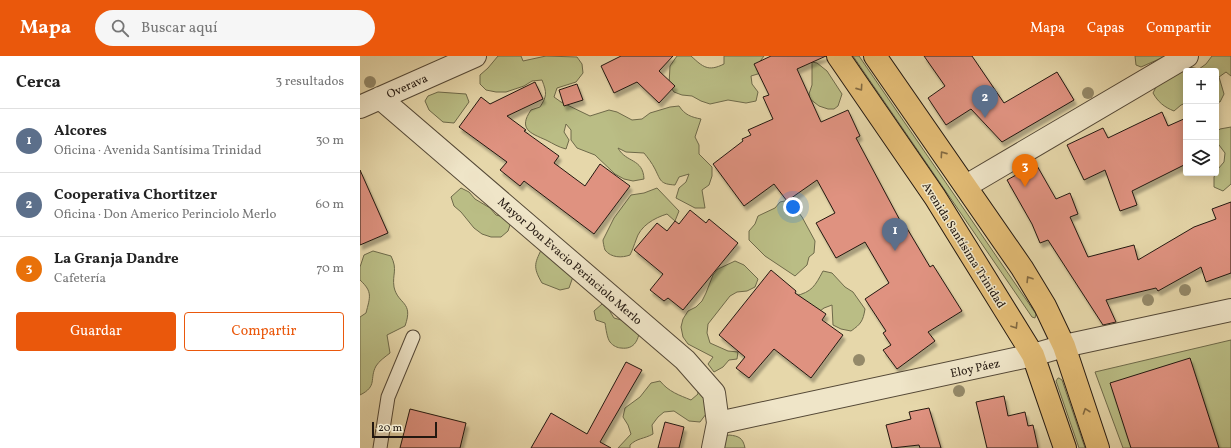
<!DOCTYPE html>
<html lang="es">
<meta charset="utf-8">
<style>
body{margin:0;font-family:Vollkorn,serif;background:#f6f6f6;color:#222}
.controls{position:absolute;right:12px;top:12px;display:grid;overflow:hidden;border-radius:4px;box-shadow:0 2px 10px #0003}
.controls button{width:36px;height:36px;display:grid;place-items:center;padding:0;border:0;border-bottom:1px solid #e0e0e0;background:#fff;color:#222;font:20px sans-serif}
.scale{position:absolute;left:12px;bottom:10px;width:65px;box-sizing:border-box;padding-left:4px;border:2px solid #231810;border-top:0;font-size:11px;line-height:14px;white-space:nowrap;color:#231810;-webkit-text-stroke:3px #efe5c8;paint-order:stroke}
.you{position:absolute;left:433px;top:151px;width:14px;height:14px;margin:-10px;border:3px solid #fff;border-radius:50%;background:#1a73e8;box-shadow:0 0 0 6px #1a73e833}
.badge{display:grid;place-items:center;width:26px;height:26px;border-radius:50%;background:#ea580c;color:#fff;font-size:13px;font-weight:700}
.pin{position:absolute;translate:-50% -33px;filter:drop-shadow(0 1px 2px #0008)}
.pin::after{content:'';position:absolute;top:21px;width:14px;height:12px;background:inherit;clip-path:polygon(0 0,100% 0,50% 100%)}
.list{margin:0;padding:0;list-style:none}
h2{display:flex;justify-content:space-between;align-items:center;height:52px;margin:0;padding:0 16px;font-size:17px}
h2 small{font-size:13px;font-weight:400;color:#767676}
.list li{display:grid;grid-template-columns:26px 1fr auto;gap:12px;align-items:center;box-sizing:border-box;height:64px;padding:0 16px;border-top:1px solid #e0e0e0}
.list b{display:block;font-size:15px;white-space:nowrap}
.list p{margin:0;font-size:13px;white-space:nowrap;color:#767676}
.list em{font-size:13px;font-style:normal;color:#767676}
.actions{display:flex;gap:8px;padding:12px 16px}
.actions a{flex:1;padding:9px 0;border:1px solid #ea580c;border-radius:4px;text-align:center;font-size:14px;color:#ea580c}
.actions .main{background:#ea580c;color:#fff}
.icon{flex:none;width:22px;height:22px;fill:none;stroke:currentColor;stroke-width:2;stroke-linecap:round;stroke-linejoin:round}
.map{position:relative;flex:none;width:871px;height:392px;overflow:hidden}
header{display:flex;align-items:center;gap:24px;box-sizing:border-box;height:56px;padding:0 20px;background:#ea580c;color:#fff}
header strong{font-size:19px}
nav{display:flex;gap:22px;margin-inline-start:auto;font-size:14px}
.search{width:280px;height:36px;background:#f6f6f6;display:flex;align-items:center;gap:10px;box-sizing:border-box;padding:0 14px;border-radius:22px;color:#767676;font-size:15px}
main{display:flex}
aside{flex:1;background:#fff}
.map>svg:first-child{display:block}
.green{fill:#babd85;stroke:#6e6a4a}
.building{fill:#df9280;stroke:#231810;filter:url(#shadow)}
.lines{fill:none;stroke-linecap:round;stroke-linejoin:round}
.service-casing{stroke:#544836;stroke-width:15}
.minor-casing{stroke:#544836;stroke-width:24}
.primary-casing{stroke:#231810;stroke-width:24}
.service{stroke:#efe5c8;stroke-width:13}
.minor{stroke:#efe5c8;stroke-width:22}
.primary{stroke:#e3bc75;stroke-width:22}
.tree{fill:#948969}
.oneway{stroke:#836a42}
.labels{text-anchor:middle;stroke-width:3;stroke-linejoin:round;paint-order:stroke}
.street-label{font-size:12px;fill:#231810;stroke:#efe5c8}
</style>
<header>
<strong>Mapa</strong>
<div class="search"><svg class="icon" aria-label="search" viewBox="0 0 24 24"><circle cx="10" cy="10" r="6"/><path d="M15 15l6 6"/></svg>Buscar aquí</div>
<nav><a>Mapa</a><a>Capas</a><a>Compartir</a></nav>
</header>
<main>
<aside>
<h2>Cerca<small>3 resultados</small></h2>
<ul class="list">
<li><span class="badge" style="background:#5c6f8a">1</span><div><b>Alcores</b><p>Oficina · Avenida Santísima Trinidad</p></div><em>30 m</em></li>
<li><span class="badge" style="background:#5c6f8a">2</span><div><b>Cooperativa Chortitzer</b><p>Oficina · Don Americo Perinciolo Merlo</p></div><em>60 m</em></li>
<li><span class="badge" style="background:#e8710a">3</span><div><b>La Granja Dandre</b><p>Cafetería</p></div><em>70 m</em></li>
</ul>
<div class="actions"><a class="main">Guardar</a><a>Compartir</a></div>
</aside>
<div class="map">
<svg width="871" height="392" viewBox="0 0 871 392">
<defs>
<filter id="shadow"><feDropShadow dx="2.5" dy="4.5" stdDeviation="1" flood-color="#0004"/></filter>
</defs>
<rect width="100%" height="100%" fill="#e6d7aa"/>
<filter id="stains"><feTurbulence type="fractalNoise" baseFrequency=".005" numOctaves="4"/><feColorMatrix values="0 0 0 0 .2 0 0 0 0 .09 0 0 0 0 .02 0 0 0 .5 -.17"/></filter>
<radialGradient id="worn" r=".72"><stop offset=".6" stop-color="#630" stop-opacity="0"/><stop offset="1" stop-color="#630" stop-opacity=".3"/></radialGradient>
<!-- green -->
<path class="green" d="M 138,0 L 161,0 L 163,5 L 186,0 L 217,1 L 222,8 L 223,17 L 216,26 L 197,32 L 194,41 L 201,46 L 230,60 L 249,54 L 257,56 L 272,64 L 282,63 L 290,57 L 310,51 L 319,50 C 325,59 331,61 341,63 L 335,81 L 339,89 L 339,98 L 352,111 L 352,120 L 349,129 L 342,134 L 345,152 L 335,152 L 316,142 L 319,132 L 326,126 L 329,118 L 319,121 L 315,129 C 300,128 301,125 295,113 C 292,107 288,102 284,97 L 266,96 L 258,92 C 266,107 283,102 284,123 L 273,125 L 264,123 L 255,118 L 235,99 L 217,92 L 211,84 L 211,74 L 206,68 L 204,76 L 209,84 L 206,93 C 198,91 194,88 186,84 C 170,77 158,73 171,54 L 180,51 C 187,40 187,37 182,24 L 172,25 L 164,30 L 146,36 L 136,36 L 126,34 L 120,28 L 120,19 L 128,12 Z
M 317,0 L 331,0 C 343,11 348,16 364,8 L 364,0 L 404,0 L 398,8 L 401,17 L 391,20 L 392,28 L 398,36 L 396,45 L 386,47 L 368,44 L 350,48 L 341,45 L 332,40 L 322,39 L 314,36 L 309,29 L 310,10 Z
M 493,0 L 499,0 L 676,258 L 675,262 L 672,261 Z
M 775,0 L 806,0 L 781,11 L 776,9 Z
M 852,0 L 871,0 L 871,20 L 866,16 L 859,21 L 864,38 L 860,46 L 856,46 L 856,15 L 826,15 L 826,47 L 821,49 L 814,55 C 804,51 798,46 793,37 L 798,27 L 829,11 L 839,13 L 846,8 Z
M 452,6 L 457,7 L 467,15 L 482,38 L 478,50 L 474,53 L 468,53 L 459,50 L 450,43 L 449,38 L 452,29 Z
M 78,36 L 106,38 L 109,46 L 94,67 L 83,66 L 69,54 L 65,45 L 68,40 Z
M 871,71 L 871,128 L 863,135 L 854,131 L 854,121 L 858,113 L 864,106 L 865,97 L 856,85 L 856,77 L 860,73 Z
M 101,132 L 109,136 L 115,143 L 130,152 L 136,159 L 144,161 L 151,166 L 148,175 L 141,181 L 131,181 L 122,178 L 114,172 L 101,156 L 94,150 L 91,141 Z
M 297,132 L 319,155 L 315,165 L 307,158 C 294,162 280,170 276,184 C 274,189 273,193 270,199 C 262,202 251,202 245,194 C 244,191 243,186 243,184 L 254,162 L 271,139 L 284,137 Z
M 429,144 L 442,161 L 455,185 L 454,197 L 449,201 L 447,209 L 435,220 L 405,200 L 389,184 L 389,175 L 395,168 L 398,160 L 415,152 L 420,146 Z
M 183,190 L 215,215 L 209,232 L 200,234 L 182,227 C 172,210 175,207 183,190 Z
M 13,195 L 31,200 C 38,214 32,218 34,231 C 38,249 54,245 45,270 L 27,279 L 30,297 C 25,301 19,305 16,310 C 9,323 18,330 0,339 L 0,261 L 6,257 C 10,241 13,236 0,224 L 0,211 L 4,199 Z
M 375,205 L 384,209 L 398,223 L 395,231 L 387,235 L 377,236 L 370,240 L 348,268 L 347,277 L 350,287 L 368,295 L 378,296 L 377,303 L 369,304 L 363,311 L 354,316 L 348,308 L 353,301 L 328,288 L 323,281 L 321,271 L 323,263 L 328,255 L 336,251 L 342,245 L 346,237 L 353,219 L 358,213 Z
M 463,215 L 472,217 L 485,231 L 493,236 L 505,253 C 503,265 501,268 491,275 L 481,273 L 473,269 L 472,249 L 464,252 L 456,258 L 435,240 C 452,236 455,230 463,215 Z
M 242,248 L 249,254 L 254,262 L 272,267 L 280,271 C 279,283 275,294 261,292 C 258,292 253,290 250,286 C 247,282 246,273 245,267 L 236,264 L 234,255 Z
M 871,284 L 871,392 L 763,392 L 735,316 Z
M 698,322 L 699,322 L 702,324 L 725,392 L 719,392 L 696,325 Z
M 300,325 C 309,336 319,339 331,344 L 338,338 L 337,329 L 350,340 L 346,358 L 340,366 L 329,365 L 314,355 L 304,356 L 298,361 L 292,369 L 293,378 C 284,383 277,382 270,389 L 270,392 L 258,392 L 271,378 L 268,369 L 263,361 L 265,352 L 280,341 L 291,327 Z
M 369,379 C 379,380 383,382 385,392 L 361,392 L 364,381 Z"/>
<!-- building -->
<path class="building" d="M 261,0 L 313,0 L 299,15 L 315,30 L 299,47 L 277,26 L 254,37 L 241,10 Z
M 411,0 L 466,0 L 437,13 L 461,66 L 488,54 L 500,80 L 496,82 L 543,170 L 545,169 L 570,211 L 573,209 L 602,255 L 568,276 L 575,285 L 537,313 L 523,294 L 531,289 L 523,277 L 526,275 L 505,243 L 529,227 L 505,186 L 476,202 L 456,167 L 475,157 L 457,124 L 427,145 L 414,128 L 384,150 L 353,108 L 383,85 L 382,83 L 391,79 L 388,74 L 413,63 L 403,41 L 409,39 L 394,8 Z
M 564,0 L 612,0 L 644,47 L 697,16 L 714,44 L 642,86 L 611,53 L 586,69 L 568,42 L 585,30 Z
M 175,26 L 183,43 L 147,60 L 166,74 L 164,75 L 199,100 L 194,107 L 225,130 L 240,108 L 270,130 L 234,178 L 164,125 L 160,130 L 140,114 L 147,106 L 99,71 L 121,41 L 130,48 Z
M 217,28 L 223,44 L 204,50 L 199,34 Z
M 802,56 L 808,70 L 826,62 L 826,108 L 772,135 L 777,149 L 760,155 L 745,114 L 724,124 L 707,89 L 743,72 L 748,82 Z
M 676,108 L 696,143 L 710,137 L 718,158 L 710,161 L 728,201 L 774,189 L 778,204 L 834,171 L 856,163 L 852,153 L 871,146 L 871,217 L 846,226 L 841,211 L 798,235 L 796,232 L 746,244 L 756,266 L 743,269 L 688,184 L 680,187 L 672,168 L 647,124 Z
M 0,114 L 28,177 L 0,189 Z
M 330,154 L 346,167 L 349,163 L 378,187 L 323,254 L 308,242 L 304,245 L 290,234 L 303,218 L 274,194 L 297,167 L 307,175 L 315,165 L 319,168 Z
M 411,214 L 436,235 L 435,237 L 466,258 L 462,264 L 483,279 L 451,322 L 414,293 L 389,322 L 376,312 L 385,301 L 359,279 Z
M 830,302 L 859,392 L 771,392 L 750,327 Z
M 266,306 L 282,314 L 240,386 L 251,392 L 171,392 L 191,357 L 227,378 Z
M 644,340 L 648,360 L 665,356 L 668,370 L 673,369 L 678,392 L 627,392 L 616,346 Z
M 569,352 L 581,392 L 560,392 L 559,389 L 532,392 L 526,369 L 551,363 L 549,356 Z
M 50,353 L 106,367 L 100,392 L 40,392 Z
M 305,366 L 324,371 L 319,392 L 298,392 Z"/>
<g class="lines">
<!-- service casing -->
<g class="service-casing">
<path id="service" d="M 20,392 L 28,341 L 53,281"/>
</g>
<!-- minor casing -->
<g class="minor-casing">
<path id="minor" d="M 20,42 L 325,304 L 354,337 L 358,367 L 353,392
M 0,51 L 115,0
M 606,130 L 827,0
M 358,367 L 673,299 L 704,290 L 871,254"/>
</g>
<!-- primary casing -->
<g class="primary-casing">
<path id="primary" d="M 478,0 L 575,141 L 673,299 L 705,392
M 515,0 L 662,212 L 685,250 L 704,290 L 738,392"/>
</g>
<!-- service -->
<use href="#service" class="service"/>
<!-- minor -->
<use href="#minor" class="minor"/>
<!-- primary -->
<use href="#primary" class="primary"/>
</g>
<!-- trees -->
<g class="tree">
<circle cx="10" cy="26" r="6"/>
<circle cx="728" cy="37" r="6"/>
<circle cx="825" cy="234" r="6"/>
<circle cx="788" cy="244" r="6"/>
<circle cx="499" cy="304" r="6"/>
<circle cx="599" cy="335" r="6"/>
</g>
<!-- one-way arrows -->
<defs><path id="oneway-chevron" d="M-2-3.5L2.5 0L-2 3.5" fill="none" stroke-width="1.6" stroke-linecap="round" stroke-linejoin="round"/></defs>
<g class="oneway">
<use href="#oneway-chevron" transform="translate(500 32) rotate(55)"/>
<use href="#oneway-chevron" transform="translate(583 98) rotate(-125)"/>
<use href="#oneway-chevron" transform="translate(669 223) rotate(-122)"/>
<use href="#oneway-chevron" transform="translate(655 270) rotate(58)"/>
<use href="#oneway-chevron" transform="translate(726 355) rotate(-109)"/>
</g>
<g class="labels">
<!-- street labels -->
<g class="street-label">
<text transform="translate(47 30) rotate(-24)" y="4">Overava</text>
<text transform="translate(604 189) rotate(58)" y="4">Avenida Santísima Trinidad</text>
<text transform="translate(210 205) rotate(41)" y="4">Mayor Don Evacio Perinciolo Merlo</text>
<text transform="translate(615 312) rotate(-12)" y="4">Eloy Páez</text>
</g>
</g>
<rect width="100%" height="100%" filter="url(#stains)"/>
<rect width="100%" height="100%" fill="url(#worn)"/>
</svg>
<div class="controls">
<button>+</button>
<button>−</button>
<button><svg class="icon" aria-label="layers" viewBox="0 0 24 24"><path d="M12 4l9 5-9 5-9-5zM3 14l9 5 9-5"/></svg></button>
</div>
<div class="scale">20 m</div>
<div class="you"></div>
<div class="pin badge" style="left:535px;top:195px;background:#5c6f8a">1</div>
<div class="pin badge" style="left:625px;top:62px;background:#5c6f8a">2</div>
<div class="pin badge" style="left:665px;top:131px;background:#e8710a">3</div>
</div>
</main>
